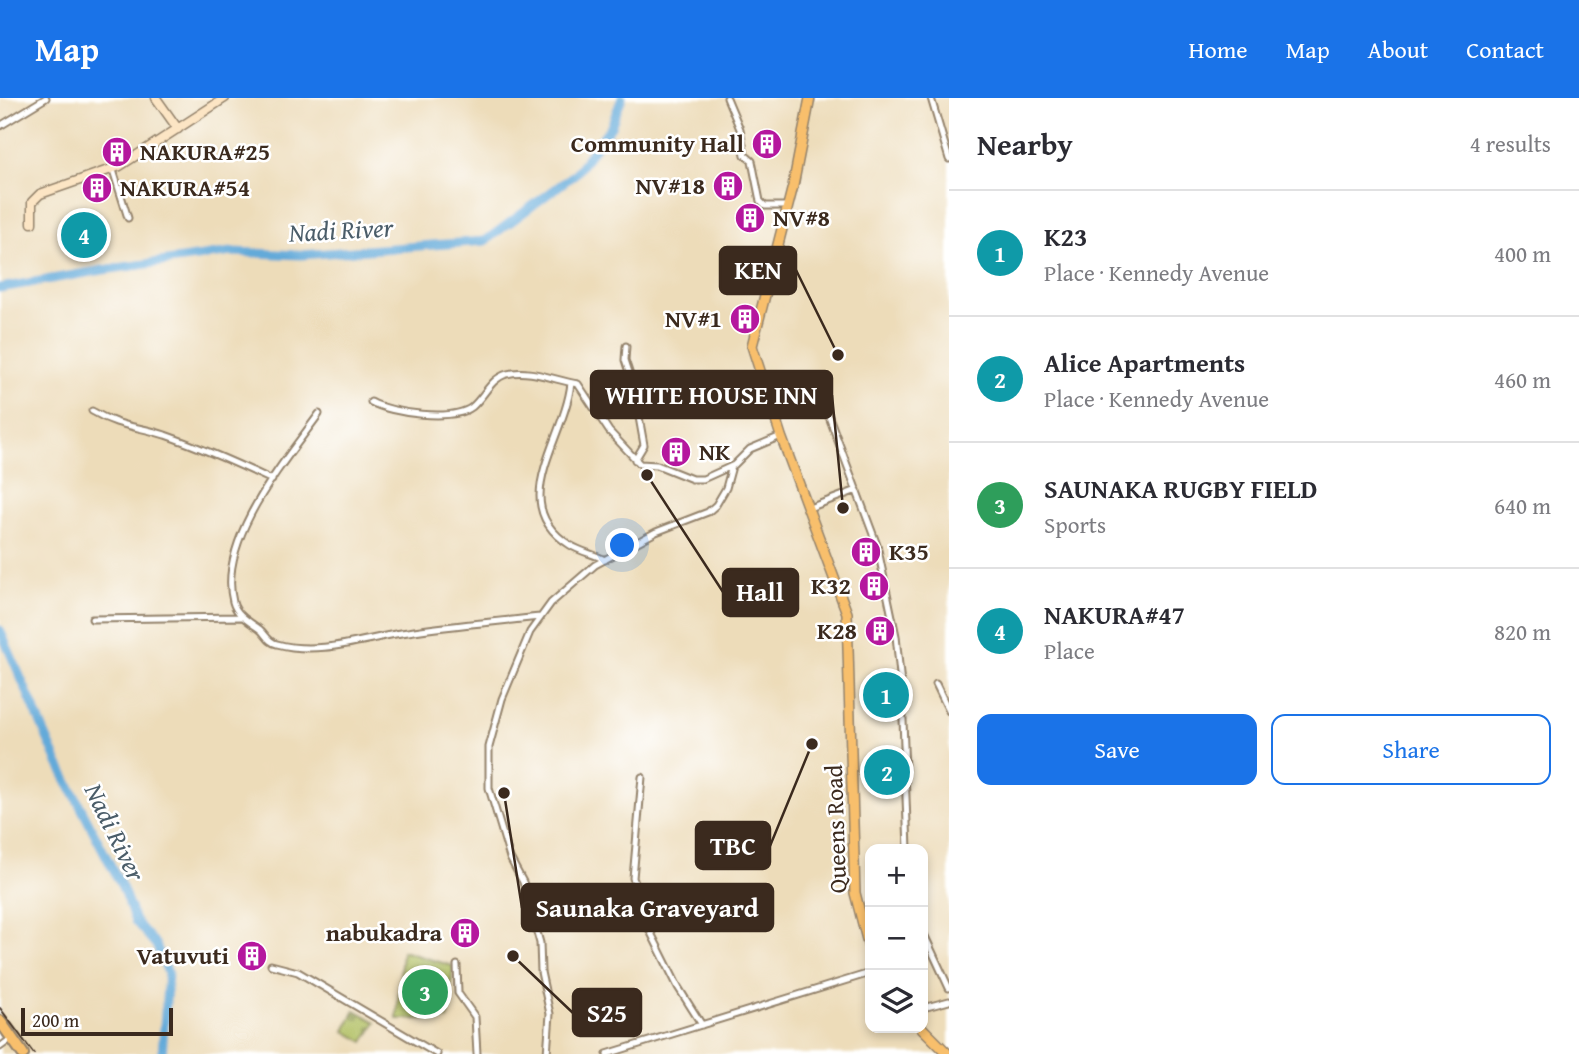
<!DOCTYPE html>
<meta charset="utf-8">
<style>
body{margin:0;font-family:"Gentium Book Plus",serif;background:#f7f7f7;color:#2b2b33}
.controls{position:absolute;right:21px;bottom:21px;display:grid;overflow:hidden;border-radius:14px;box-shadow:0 4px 10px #0003}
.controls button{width:63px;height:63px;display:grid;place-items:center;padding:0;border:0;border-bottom:2px solid #e1e1e2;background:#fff;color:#2b2b33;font:35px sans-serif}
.scale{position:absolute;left:21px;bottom:18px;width:152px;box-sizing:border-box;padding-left:7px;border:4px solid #3b2a1e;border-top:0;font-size:19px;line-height:24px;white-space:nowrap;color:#3b2a1e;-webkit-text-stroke:5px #fff;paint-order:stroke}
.you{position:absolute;left:623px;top:448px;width:24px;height:24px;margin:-18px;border:5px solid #fff;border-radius:50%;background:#1a73e8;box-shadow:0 0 0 10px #1a73e833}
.badge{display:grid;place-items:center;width:46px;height:46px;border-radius:50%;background:#1a73e8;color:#fff;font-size:23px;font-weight:700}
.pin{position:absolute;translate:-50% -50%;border:4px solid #fff;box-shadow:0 2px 7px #0006}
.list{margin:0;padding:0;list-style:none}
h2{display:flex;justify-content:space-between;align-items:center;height:91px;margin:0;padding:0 28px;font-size:30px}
h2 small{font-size:23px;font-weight:400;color:#7c7c81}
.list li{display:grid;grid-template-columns:46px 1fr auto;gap:21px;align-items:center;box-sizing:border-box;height:126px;padding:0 28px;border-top:2px solid #e1e1e2}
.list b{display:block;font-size:26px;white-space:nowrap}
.list p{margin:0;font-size:23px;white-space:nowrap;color:#7c7c81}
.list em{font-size:23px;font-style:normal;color:#7c7c81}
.actions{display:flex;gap:14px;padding:21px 28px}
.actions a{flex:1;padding:16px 0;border:2px solid #1a73e8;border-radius:14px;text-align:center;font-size:24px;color:#1a73e8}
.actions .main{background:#1a73e8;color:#fff}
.icon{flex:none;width:38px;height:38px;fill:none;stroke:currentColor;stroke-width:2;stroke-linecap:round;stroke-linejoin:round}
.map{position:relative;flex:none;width:949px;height:956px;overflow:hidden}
header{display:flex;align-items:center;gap:42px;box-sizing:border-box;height:98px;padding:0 35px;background:#1a73e8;color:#fff}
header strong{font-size:33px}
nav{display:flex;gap:38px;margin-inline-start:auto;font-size:24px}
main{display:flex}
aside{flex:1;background:#fff}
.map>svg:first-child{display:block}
</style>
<header>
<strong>Map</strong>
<nav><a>Home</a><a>Map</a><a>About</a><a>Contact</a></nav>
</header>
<main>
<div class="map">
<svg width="949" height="956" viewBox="0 0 949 956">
<defs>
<pattern id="cemetery-stones" width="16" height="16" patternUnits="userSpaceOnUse" patternTransform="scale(1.75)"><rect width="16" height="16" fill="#b1bf62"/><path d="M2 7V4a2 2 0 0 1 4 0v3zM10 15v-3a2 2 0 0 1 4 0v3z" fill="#919b50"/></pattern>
</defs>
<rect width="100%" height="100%" fill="#fff"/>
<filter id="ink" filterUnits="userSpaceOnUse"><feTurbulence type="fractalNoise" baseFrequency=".0143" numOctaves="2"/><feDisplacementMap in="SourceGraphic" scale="14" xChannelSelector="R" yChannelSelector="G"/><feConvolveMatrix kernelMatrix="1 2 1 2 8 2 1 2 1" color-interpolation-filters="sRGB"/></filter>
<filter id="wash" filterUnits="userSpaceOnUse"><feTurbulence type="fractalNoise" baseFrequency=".00686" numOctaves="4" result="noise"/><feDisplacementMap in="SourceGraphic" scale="28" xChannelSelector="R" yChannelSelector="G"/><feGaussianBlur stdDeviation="1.57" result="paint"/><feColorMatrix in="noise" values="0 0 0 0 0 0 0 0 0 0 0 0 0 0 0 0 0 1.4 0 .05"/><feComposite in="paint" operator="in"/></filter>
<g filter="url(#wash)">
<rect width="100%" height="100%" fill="#eddcb9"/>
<path fill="url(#cemetery-stones)" stroke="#767440" stroke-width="2" d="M355,912L376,924L364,944L345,933Z"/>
<path fill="#b1bf62" stroke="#767440" stroke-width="2" d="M402,853L453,868L448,921H397Z"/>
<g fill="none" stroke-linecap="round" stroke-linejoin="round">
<path stroke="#63aad9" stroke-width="9" d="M0,190L103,172L232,154L301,157L485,143L575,76L611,28L622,0
M0,532L58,665L122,789L135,823L156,847L168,875L162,956"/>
</g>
</g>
<g filter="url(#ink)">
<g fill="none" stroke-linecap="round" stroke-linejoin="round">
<g stroke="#94836c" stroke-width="9">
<path id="street" d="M727,0L740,31L745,57L752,63L760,103L765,108H788
M931,0L949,61
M0,28L46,0
M113,72L128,120
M626,248L625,262L640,308L639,319L644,347L635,362
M816,284L877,447L896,538L902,596L908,751
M571,285C565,342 505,407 570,447C581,454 594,456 605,462
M371,304C391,315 452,324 472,309C484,299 491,280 507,276C529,270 557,283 578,286L609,333L640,366L657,367L692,381H703L734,367L750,351L781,338
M92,313C119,329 137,328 165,337C202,350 236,365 272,382
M319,316C285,363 217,442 233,504C236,516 248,523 258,530C266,535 267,544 277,546C321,558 365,540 408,534C452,527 496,524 540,519
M809,410L857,392
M92,521L242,519
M936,586L949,613
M642,679L633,780L645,809L650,833L678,889L702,927
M923,834L949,890
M271,867L298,874L437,956
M457,867L458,895L475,919L477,956
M923,910L949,903
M0,949L12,940
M547,956L550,916L541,874L540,845L523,784L510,760L489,690V649L502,601L530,534L551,505L595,467L656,434L708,414L716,407L726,390L732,368
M607,956L870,875"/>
</g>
<g stroke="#94836c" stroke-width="11">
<path id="secondary" d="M156,0L178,31
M32,125V104L40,96L120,68L225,0"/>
</g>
<g stroke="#94836c" stroke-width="12">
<path id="primary" d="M810,0L793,88L752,248L781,338L847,515L855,795L870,853
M922,930L948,956"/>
</g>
<g stroke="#94836c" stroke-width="14">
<path id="highway" d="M0,923L23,956"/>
</g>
<use href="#street" stroke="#fff" stroke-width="5"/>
<use href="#secondary" stroke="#fce5c4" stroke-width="8"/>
<use href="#primary" stroke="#f8bf6c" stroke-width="9"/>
<use href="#highway" stroke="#f8bf6c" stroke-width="10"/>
<path stroke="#3b2a1e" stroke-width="2" d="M0,910L34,956"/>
</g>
</g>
<defs>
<g id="building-disc" transform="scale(1.575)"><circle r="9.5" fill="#b5179e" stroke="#fff"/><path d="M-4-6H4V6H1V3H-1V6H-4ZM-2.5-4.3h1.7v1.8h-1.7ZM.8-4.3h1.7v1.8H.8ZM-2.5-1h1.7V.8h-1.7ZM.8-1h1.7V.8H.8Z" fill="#fff"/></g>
</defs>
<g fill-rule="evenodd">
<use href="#building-disc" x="767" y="46"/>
<use href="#building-disc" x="117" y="54"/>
<use href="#building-disc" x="728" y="88"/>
<use href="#building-disc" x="97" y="90"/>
<use href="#building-disc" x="750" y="120"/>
<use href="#building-disc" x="745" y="221"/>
<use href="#building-disc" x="676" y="354"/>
<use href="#building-disc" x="866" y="454"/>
<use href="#building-disc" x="874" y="488"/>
<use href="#building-disc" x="880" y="533"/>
<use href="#building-disc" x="465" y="835"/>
<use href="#building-disc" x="252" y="858"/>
</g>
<g text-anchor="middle" stroke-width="5" stroke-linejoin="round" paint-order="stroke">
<g font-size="24" font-weight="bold" fill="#3b2a1e" stroke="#fff" text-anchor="end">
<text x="744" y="54">Community Hall</text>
<text x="140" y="62" text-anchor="start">NAKURA#25</text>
<text x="705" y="96">NV#18</text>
<text x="120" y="98" text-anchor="start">NAKURA#54</text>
<text x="773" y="128" text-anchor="start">NV#8</text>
<text x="722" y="229">NV#1</text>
<text x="699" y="362" text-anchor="start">NK</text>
<text x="889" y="462" text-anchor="start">K35</text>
<text x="851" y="496">K32</text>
<text x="857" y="541">K28</text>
<text x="442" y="843">nabukadra</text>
<text x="229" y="866">Vatuvuti</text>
</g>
<g font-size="24" fill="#3b2a1e" stroke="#fff">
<text transform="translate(836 731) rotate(-92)" y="8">Queens Road</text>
</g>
<g font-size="26" font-style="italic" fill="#4b5d69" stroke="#fff">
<text transform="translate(341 132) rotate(-3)" y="9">Nadi River</text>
<text transform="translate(115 734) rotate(64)" y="9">Nadi River</text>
</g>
</g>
<path fill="none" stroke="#3b2a1e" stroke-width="2.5" d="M838 257L796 172M843 410L832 297M647 377L723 494M812 646L770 748M504 695L522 810M513 858L573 915"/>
<g fill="#3b2a1e" stroke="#fff" stroke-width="2.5">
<circle cx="838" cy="257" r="7"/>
<circle cx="843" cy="410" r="7"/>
<circle cx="647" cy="377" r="7"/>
<circle cx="812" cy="646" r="7"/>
<circle cx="504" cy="695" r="7"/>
<circle cx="513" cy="858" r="7"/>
</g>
<g fill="#3b2a1e" stroke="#3b2a1e" stroke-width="2.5">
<rect x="720" y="149" width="76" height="47" rx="7"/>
<rect x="591" y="273" width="241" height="47" rx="7"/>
<rect x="723" y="471" width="75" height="47" rx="7"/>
<rect x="696" y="724" width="74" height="47" rx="7"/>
<rect x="522" y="786" width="251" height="47" rx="7"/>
<rect x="573" y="891" width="68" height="47" rx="7"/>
</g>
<g font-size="26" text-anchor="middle" font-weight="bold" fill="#fff">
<text x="758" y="181">KEN</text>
<text x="711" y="306">WHITE HOUSE INN</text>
<text x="760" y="503">Hall</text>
<text x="733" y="757">TBC</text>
<text x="647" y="819">Saunaka Graveyard</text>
<text x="607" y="924">S25</text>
</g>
</svg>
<div class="controls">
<button>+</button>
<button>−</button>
<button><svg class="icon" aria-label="layers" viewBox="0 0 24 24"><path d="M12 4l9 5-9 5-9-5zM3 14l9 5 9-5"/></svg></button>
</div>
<div class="scale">200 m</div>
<div class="you"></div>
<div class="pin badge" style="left:886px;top:597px;background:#0f9aa8">1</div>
<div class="pin badge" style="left:887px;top:674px;background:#0f9aa8">2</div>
<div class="pin badge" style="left:425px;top:894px;background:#2e9e5b">3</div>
<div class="pin badge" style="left:84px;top:137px;background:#0f9aa8">4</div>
</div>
<aside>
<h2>Nearby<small>4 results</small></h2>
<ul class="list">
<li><span class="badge" style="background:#0f9aa8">1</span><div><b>K23</b><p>Place · Kennedy Avenue</p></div><em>400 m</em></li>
<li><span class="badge" style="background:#0f9aa8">2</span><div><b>Alice Apartments</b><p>Place · Kennedy Avenue</p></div><em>460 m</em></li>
<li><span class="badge" style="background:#2e9e5b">3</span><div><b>SAUNAKA RUGBY FIELD</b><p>Sports</p></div><em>640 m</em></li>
<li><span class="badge" style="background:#0f9aa8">4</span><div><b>NAKURA#47</b><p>Place</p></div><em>820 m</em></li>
</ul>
<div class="actions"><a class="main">Save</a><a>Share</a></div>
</aside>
</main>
